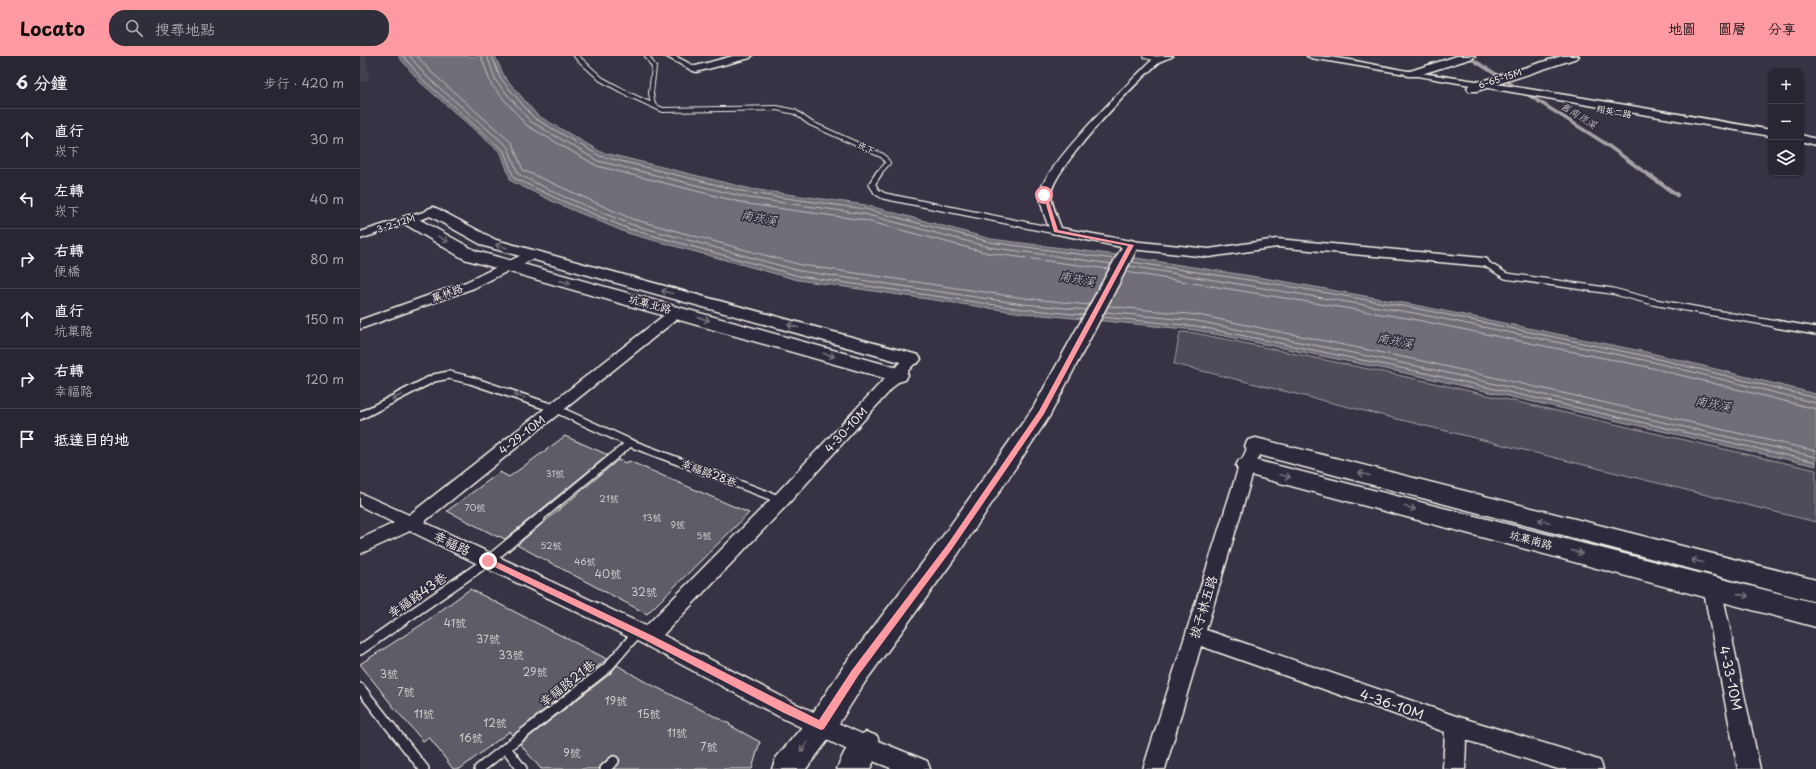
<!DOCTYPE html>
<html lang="zh-TW">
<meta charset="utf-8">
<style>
body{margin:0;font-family:"Playpen Sans","LXGW WenKai TC",sans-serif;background:#312e3b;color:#f1f3f6}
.controls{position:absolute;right:12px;top:12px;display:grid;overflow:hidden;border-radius:8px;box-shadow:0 1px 3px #0004}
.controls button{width:36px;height:36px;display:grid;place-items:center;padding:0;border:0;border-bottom:1px solid #45434e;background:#292633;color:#f1f3f6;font:20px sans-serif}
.stop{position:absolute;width:12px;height:12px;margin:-9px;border:3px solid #ff9aa2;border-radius:50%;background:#fff}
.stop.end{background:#ff9aa2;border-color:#fff;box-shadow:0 1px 4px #0008}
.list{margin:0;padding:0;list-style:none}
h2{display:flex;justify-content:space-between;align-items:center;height:52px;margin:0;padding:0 16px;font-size:17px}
h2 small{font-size:13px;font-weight:400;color:#a5a5ac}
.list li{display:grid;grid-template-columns:26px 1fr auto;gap:12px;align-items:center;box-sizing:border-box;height:60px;padding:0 16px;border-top:1px solid #45434e}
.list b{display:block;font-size:15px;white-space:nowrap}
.list p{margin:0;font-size:13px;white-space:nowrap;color:#a5a5ac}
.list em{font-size:13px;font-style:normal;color:#a5a5ac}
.icon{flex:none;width:22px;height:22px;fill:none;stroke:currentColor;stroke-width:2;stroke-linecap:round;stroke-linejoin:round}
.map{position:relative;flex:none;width:1456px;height:713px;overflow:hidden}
header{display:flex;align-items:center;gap:24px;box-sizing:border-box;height:56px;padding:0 20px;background:#ff9aa2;color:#111}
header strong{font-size:19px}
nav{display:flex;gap:22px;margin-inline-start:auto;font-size:14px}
.search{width:280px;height:36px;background:#312e3b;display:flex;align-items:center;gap:10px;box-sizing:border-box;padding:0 14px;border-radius:16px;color:#a5a5ac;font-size:15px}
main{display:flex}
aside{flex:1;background:#292633}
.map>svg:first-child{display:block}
</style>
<header>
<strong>Locato</strong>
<div class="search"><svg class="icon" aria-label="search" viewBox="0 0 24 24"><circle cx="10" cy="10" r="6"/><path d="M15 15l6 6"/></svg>搜尋地點</div>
<nav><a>地圖</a><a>圖層</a><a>分享</a></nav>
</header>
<main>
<aside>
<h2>6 分鐘<small>步行 · 420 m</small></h2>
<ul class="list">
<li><svg class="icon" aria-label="ahead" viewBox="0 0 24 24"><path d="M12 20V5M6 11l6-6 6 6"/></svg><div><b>直行</b><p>崁下</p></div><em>30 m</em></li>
<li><svg class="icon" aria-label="left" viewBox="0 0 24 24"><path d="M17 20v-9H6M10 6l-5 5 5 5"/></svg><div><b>左轉</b><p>崁下</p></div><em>40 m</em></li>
<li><svg class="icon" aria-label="right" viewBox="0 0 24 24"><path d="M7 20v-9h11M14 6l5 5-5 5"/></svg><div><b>右轉</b><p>便橋</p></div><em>80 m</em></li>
<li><svg class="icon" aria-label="ahead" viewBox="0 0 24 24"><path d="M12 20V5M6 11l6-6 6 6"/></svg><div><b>直行</b><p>坑菓路</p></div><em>150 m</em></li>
<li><svg class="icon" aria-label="right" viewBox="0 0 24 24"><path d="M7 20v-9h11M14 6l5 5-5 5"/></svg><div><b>右轉</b><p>幸福路</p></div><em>120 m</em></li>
<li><svg class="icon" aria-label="arrive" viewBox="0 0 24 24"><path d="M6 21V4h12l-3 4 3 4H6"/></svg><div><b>抵達目的地</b></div></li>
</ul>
</aside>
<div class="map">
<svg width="1456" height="713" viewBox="0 0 1456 713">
<rect width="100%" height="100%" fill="#373244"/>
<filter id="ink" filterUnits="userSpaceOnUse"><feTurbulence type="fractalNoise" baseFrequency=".025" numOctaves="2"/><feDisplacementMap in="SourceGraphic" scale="8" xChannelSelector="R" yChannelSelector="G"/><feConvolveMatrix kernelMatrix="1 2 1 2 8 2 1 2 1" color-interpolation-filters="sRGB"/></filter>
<g filter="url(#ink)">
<path fill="#433f4e" d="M0,0H7L6,3L10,24L0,26Z"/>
<path fill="#504b59" stroke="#a29ea0" d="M820,276L835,277L1061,324L1456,414V466L814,308Z"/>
<path fill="#726e77" stroke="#a6a2a4" d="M38,0H135L144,20L177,59L241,96L391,133L506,149L631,183L757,199L916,224L1055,249L1291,297L1456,338V410L1059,320L835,274L662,257L438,224L267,177L196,147L151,125L141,97L60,26Z"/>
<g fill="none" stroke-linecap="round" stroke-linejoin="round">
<path stroke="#c0bdbb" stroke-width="1" d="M43,0L63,24L144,95L154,122L198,143L269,173L439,220L663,253L723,259
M50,0L66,20L148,91L158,118L200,139L270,168L440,215L663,248L726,254
M57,0L71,16L152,87L163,114L272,163L441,209L664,242L729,249
M121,0L131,28L166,69L237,110L388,148L503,164L628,197L748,213
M127,0L136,25L170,65L238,105L389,142L504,158L629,191L752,208
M132,0L140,22L174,62L240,100L390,137L505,153L630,186L754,203
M771,206L915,228L1054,252L1290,301L1456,342
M769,210L1054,257L1289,305L1456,347
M766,216L1052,263L1288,311L1456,353
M748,250L838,259L1062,305L1456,395
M745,256L837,265L1061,311L1456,401
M742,261L836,270L1060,316L1456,406"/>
<path stroke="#a6a2a4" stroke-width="3.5" d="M1107,0L1243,86L1287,118"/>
<path stroke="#a6a2a4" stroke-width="4.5" d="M1286,117L1317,139"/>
</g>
<path fill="#5f5c67" stroke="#f4f1e8" d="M205,380L248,399L145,483L139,480L138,481L87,455L140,416L149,421Z
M258,404L266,407L269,405L389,457L287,558L157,489Z
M110,533L247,603L153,679L150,675L100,713H93L69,681L63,685L35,653L0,608L61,569Z
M257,609L282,624L370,668L369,669L400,686L392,713H254L258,709L260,704L258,701L253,699L241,709L239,713H181L160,688L251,617Z"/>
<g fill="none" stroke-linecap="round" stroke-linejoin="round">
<g stroke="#f4f1e8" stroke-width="6">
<path id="lane-far3" d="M216,0L241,23L270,39L303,54L417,52L435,56L450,67L523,100L528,107L518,118
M287,0L294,11L291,37L293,49
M785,0L798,3"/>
</g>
<g stroke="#f4f1e8" stroke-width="8">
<path id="lane-far2" d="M519,117L512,128L517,136L524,140L696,175
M1123,206L1146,220L1252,235L1294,246L1421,269"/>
</g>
<g stroke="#f4f1e8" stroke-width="10">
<path id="lane-far1" d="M1416,268L1456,275
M0,360L74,322L89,319L110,324L196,353L270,387
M178,463L270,387L421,444"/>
</g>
<g stroke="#f4f1e8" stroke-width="12">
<path id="lane" d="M0,594L128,505L180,462
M0,632L64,713
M146,692L162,713
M119,713L247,612L277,577
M245,713L254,705"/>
</g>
<g stroke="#f4f1e8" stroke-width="3">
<path id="street" d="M305,0H315L340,13L336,15H333Z
M800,0H813C809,3 803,3 800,6C776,25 695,111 691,137C690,145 698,164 701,172L771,185L849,193L917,183L1123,202L1127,203L1129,206L1127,209L1123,210L917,191L849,201L771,193L692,177C688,171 680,147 680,139C679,114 774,22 795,1Z
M947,0C985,0 1023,12 1061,17C1178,33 1294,54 1411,74V80L951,2Z
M1441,79L1456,83V89L1441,85Z
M73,153L79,156L77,158L0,183V176Z
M170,195L174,196L176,199L174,202L114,232L0,273V264L106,226Z
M317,252L322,253L324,256L322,259L64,466L286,570L415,439L546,300L551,298L556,300L558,303L556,306L427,449L303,579L434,647L513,683L567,705L570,713H533L498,699L420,661L281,587L50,475L0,498V483L34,467L0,450V437L49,459L312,253Z
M896,384L902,386L904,390L895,410L846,574L1096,660L1232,702L1240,705L1243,713H1198L1106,684L1105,713H1083L1085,676L841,590L805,713H783L879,410L890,386Z
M1352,523L1359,525L1361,531L1400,713H1378L1343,531L1345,525Z"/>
</g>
<g stroke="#f4f1e8" stroke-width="3">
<path id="secondary" d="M373,0H392L390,2L336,16L330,13L332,11Z
M1097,0H1115L1113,2L1055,20H1047L1045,18L1047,16Z
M1202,0H1219L1217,2L1117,35H1109L1107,32L1109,29Z
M73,151L78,153L136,184L558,299L561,303L558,307L551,309L124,190L68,159L65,156L68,153Z
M49,159L55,161L116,195L545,314L548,319L545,324L538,326L104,203L43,167L41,164L43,161Z
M771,184L777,186L779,189L689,361L598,498L505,626L471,680L446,713H412L416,702L451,660L485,608L580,484L673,352L763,189L765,186Z
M896,382L1456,524V546L888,396L885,390L888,384Z
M887,402L1456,547V571L879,416L876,410L879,404Z
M506,676L517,680L521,691L510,713H477C483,697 490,683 506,676Z"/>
</g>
<use href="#lane-far3" stroke="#2f2a3d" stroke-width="4"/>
<use href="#lane-far2" stroke="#2f2a3d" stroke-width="5.5"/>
<use href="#lane-far1" stroke="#2f2a3d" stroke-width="7"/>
<use href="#lane" stroke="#2f2a3d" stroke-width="9"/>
<use href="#street" fill="#2f2a3d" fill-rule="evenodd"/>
<use href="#secondary" fill="#2f2a3d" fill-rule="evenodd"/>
</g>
<defs><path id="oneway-shaft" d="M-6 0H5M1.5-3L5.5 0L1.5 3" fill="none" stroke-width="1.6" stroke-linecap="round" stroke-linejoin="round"/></defs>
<g stroke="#747079">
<use href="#oneway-shaft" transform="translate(83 183) rotate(29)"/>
<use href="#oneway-shaft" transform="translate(141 190) rotate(-163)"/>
<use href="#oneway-shaft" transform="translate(205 226) rotate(15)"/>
<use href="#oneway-shaft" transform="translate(307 236) rotate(-165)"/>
<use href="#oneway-shaft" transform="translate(344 263) rotate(16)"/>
<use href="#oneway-shaft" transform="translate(433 270) rotate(-164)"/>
<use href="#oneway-shaft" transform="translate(469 299) rotate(16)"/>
<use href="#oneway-shaft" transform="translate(159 340) rotate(-161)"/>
<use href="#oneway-shaft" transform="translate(37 341) rotate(153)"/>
<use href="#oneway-shaft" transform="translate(1004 418) rotate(-165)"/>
<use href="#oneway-shaft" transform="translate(925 420) rotate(15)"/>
<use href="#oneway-shaft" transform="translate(1050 452) rotate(15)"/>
<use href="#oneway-shaft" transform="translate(1184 465) rotate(-165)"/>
<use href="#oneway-shaft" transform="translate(1217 496) rotate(15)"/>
<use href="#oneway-shaft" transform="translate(1337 505) rotate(-165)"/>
<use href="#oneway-shaft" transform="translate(1383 539) rotate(15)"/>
<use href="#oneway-shaft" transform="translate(444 691) rotate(128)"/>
</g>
</g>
<path fill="#ff9aa2" d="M683,138L687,139L698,174L774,189L684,358L592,493L498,620L464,673L461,674L424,657L285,584L126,507V503H131L291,579L459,664L492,614L587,489L679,355L768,190L694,176Z"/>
<g text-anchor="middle" stroke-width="3" stroke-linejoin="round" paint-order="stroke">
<g font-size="9" fill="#f4f1e8" stroke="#2f2a3d">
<text transform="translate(1140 23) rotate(-18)" y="3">6-65-15M</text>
<text transform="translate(1254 56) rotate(10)" y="3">翔英二路</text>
<text transform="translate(506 92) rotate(25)" y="3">崁下</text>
<text transform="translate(36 168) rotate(-18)" y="3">3-2-12M</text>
</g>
<g font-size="9" fill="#cfccc8">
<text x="195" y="421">31號</text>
<text x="249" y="446">21號</text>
<text x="115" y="455">70號</text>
<text x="292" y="465">13號</text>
<text x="318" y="472">9號</text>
<text x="344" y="483">5號</text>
<text x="191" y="493">52號</text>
<text x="225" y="509">46號</text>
</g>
<g font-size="10" font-style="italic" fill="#bab6b5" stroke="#2f2a3d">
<text transform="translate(1219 59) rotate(32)" y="4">舊南崁溪</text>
</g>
<g font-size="11" fill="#f4f1e8" stroke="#2f2a3d">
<text transform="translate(87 237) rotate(-20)" y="4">菓林路</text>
<text transform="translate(290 248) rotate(15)" y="4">坑菓北路</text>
<text transform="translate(486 374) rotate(-47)" y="4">4-30-10M</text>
<text transform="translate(162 379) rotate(-38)" y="4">4-29-10M</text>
<text transform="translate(349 417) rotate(21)" y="4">幸福路28巷</text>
<text transform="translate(1171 484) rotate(15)" y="4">坑菓南路</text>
</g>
<g font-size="11" fill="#cfccc8">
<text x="248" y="522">40號</text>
<text x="284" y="540">32號</text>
<text x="95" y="571">41號</text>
<text x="128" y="587">37號</text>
<text x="151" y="603">33號</text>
<text x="175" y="620">29號</text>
<text x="29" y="622">3號</text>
<text x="46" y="640">7號</text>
<text x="256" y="649">19號</text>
<text x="64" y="662">11號</text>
<text x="289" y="662">15號</text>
<text x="135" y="671">12號</text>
<text x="317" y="681">11號</text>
<text x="111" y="686">16號</text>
<text x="349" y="695">7號</text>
<text x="212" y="701">9號</text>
</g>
<g font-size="12" font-style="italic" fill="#bab6b5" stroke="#2f2a3d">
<text transform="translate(399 162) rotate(11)" y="4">南崁溪</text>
<text transform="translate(717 223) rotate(11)" y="4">南崁溪</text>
<text transform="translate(1035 285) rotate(11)" y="4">南崁溪</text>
<text transform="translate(1353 348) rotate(11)" y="4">南崁溪</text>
</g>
<g font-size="13" fill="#f4f1e8" stroke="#2f2a3d">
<text transform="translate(92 487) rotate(26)" y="5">幸福路</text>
<text transform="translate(57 539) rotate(-35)" y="5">幸福路43巷</text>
<text transform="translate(843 551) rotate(-73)" y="5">拔子林五路</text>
<text transform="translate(1371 622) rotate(78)" y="5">4-33-10M</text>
<text transform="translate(207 627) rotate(-38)" y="5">幸福路21巷</text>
<text transform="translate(1032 648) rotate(19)" y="5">4-36-10M</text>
</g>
</g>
</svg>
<div class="controls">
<button>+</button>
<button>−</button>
<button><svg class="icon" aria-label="layers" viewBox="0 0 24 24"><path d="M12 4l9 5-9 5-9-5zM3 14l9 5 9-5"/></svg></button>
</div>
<div class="stop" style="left:684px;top:139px"></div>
<div class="stop end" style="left:128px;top:505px"></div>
</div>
</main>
